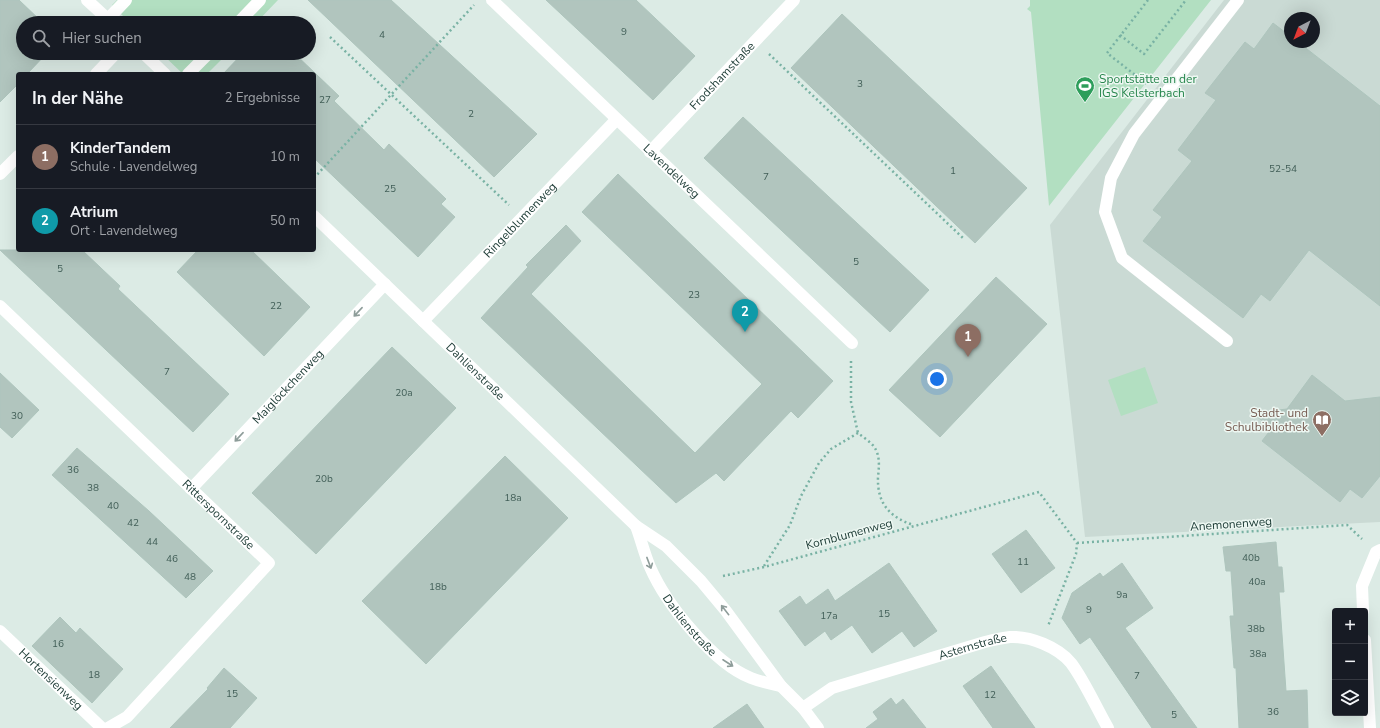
<!DOCTYPE html>
<html lang="de">
<meta charset="utf-8">
<style>
body{margin:0;font-family:"Nunito Sans",sans-serif;background:#20242c;color:#f1f3f6}
.controls{position:absolute;right:12px;bottom:12px;display:grid;overflow:hidden;border-radius:4px;box-shadow:0 4px 16px #0002}
.controls button{width:36px;height:36px;display:grid;place-items:center;padding:0;border:0;border-bottom:1px solid #363941;background:#171b24;color:#f1f3f6;font:20px sans-serif}
.compass{position:absolute;left:1284px;top:12px;width:36px;height:36px;border-radius:50%;background:#171b24;box-shadow:0 4px 16px #0002;rotate:222deg}
.you{position:absolute;left:937px;top:379px;width:14px;height:14px;margin:-10px;border:3px solid #fff;border-radius:50%;background:#1a73e8;box-shadow:0 0 0 6px #1a73e833}
.badge{display:grid;place-items:center;width:26px;height:26px;border-radius:50%;background:#0f766e;color:#fff;font-size:13px;font-weight:700}
.pin{position:absolute;translate:-50% -33px;filter:drop-shadow(0 1px 2px #0008)}
.pin::after{content:'';position:absolute;top:21px;width:14px;height:12px;background:inherit;clip-path:polygon(0 0,100% 0,50% 100%)}
.list{margin:0;padding:0;list-style:none}
h2{display:flex;justify-content:space-between;align-items:center;height:52px;margin:0;padding:0 16px;font-size:17px}
h2 small{font-size:13px;font-weight:400;color:#9ea1a6}
.list li{display:grid;grid-template-columns:26px 1fr auto;gap:12px;align-items:center;box-sizing:border-box;height:64px;padding:0 16px;border-top:1px solid #363941}
.list b{display:block;font-size:15px;white-space:nowrap}
.list p{margin:0;font-size:13px;white-space:nowrap;color:#9ea1a6}
.list em{font-size:13px;font-style:normal;color:#9ea1a6}
.icon{flex:none;width:22px;height:22px;fill:none;stroke:currentColor;stroke-width:2;stroke-linecap:round;stroke-linejoin:round}
.map{position:relative;flex:none;width:1380px;height:728px;overflow:hidden}
.search{position:absolute;background:#171b24;box-shadow:0 4px 16px #0002;left:16px;top:16px;width:300px;height:44px;display:flex;align-items:center;gap:10px;box-sizing:border-box;padding:0 14px;border-radius:22px;color:#9ea1a6;font-size:15px}
.panel{position:absolute;background:#171b24;box-shadow:0 4px 16px #0002;left:16px;top:72px;width:300px;height:180px;border-radius:4px}
.map>svg:first-child{display:block}
</style>
<div class="map">
<svg width="1380" height="728" viewBox="0 0 1380 728">
<rect width="100%" height="100%" fill="#dcebe5"/>
<path fill="#cadad4" fill-rule="evenodd" d="M1224,0H1380V522L1085,537L1050,225ZM1290,18H1314V42H1290Z"/>
<path fill="#b2dfc1" d="M117,0H278L256,23H130L112,5Z
M1030,0H1211L1049,206L1031,12L1027,9L1030,6Z
M161,53H228L207,74H183Z
M1145,367L1158,403L1121,416L1108,380Z"/>
<path fill="#b1c5be" stroke="#aec5bd" d="M0,0H19L43,23H23V53H47L27,74H18V84L0,102Z
M308,0H391L537,134L494,177Z
M546,0H636L695,56L653,100Z
M842,14L1027,188L975,243L791,68Z
M1273,23L1290,36V42H1298L1380,106V306L1309,250L1270,301L1261,294L1243,318L1143,241L1162,217L1153,210L1192,161L1178,150L1216,100L1205,93L1245,42L1254,49Z
M243,53H294L339,96L334,101L384,150L389,144L446,199L441,204L455,217L418,257L314,158V74H223Z
M743,117L929,290L890,332L704,158Z
M618,174L833,381L798,418L791,411L724,481L716,473L676,503L481,318L528,267L526,265L566,225L581,241L531,294L695,453L762,384L582,212Z
M0,250H82L120,286L118,289L229,394L193,432Z
M198,250H251L310,307L264,356L177,272Z
M996,277L1047,324L940,437L889,390Z
M392,347L456,408L316,554L252,493Z
M0,373L39,410L12,438L0,427Z
M1312,375L1345,401L1380,397V476L1362,498L1350,489L1340,502L1262,441L1272,428L1252,413L1287,409Z
M77,448L149,511L213,571L186,598L52,475Z
M505,456L568,518L426,664L362,601Z
M1026,530L1055,568L1021,593L992,554Z
M1276,542L1278,567H1282L1284,592H1279L1286,691L1307,690L1308,728H1239L1236,668H1234L1230,616H1234L1231,571H1226L1223,547Z
M889,563L937,631L914,647L902,631L872,653L852,625L831,640L825,631L805,646L779,611L800,596L806,605L828,589L835,601Z
M1122,563L1153,608L1125,628L1197,728H1152L1090,637L1080,644L1062,618L1072,593L1100,573L1103,577Z
M60,617L76,633L80,628L123,669L92,703L32,646Z
M991,666L1035,728H993L963,686Z
M224,668L257,698L230,728H170L208,689L207,688Z
M891,698L896,705L903,699L926,728H866L878,719L873,712Z
M747,704L764,728H713Z"/>
<g fill="none" stroke-linecap="round" stroke-linejoin="round">
<path stroke="#79b2a4" stroke-width="2.5" stroke-dasharray="2 3" stroke-linecap="butt" d="M1148,0L1107,53L1148,85
M1120,35L1144,54L1186,0
M330,37L509,205
M769,54L963,238
M314,178L474,5
M851,361V402L858,433
M1077,543L1347,525L1362,539
M764,566L790,525L801,496L819,463L831,449L858,433C864,438 873,443 876,450C880,458 879,468 878,477C877,504 890,517 913,525
M723,576L764,567L1039,492L1077,543L1076,554L1048,626"/>
<path stroke="#fff" stroke-width="12" d="M1227,341L1122,258L1105,212L1111,178L1134,134L1238,0"/>
<path stroke="#fff" stroke-width="12" d="M108,19L126,0
M238,23L260,0
M188,74L209,53"/>
<g stroke="#fff" stroke-width="12">
<path d="M87,0L112,23"/>
<path id="s1" d="M492,0L852,343"/>
<path d="M143,53L165,74"/>
<path d="M96,74L116,53"/>
<path id="s2" d="M650,152L794,0"/>
<path d="M0,174L18,156"/>
<path id="s3" d="M314,216L636,526L666,546L701,581L726,611L781,686L803,708L818,728"/>
<path id="s4" d="M0,306L269,563L127,717L108,728"/>
<path id="s5" d="M423,321L616,120"/>
<path id="s6" d="M191,489L385,284"/>
<path id="s7" d="M636,526C641,539 644,553 650,567C666,604 713,663 751,678C761,682 771,684 781,686"/>
<path d="M1363,611L1362,586L1376,552L1380,550"/>
<path id="s8" d="M0,631L102,728"/>
<path d="M1365,640L1370,728"/>
<path id="s9" d="M803,708L832,688L985,642C993,640 1001,638 1010,637C1030,636 1058,647 1071,663C1084,680 1097,709 1108,728"/>
</g>
</g>
<defs><path id="oneway-shaft" d="M-6 0H5M1.5-3L5.5 0L1.5 3" fill="none" stroke-width="1.6" stroke-linecap="round" stroke-linejoin="round"/></defs>
<g stroke="#8e9d9a">
<use href="#oneway-shaft" transform="translate(358 312) rotate(133)"/>
<use href="#oneway-shaft" transform="translate(239 437) rotate(133)"/>
<use href="#oneway-shaft" transform="translate(649 563) rotate(69)"/>
<use href="#oneway-shaft" transform="translate(725 610) rotate(-128)"/>
<use href="#oneway-shaft" transform="translate(728 663) rotate(33)"/>
</g>
<defs>
<g id="stadium-pin" transform="scale(1)"><path d="M0 17L-7.5 6A9.5 9.5 0 1 1 7.5 6Z" fill="#2e9e5b" stroke="#edf7f2"/><path d="M0-5a6.5 5 0 1 0 0 10a6.5 5 0 1 0 0-10ZM-3.5-1.8h7v3.6h-7Z" fill="#fff"/></g>
<g id="library-pin" transform="scale(1)"><path d="M0 17L-7.5 6A9.5 9.5 0 1 1 7.5 6Z" fill="#8d6e63" stroke="#edf7f2"/><path d="M-6-4Q-3-5.5-.7-3.5V5Q-3 3-6 4ZM6-4Q3-5.5 .7-3.5V5Q3 3 6 4Z" fill="#fff"/></g>
</defs>
<g fill-rule="evenodd">
<use href="#stadium-pin" x="1085" y="86"/>
<use href="#library-pin" x="1322" y="420"/>
</g>
<g text-anchor="middle" stroke-width="3" stroke-linejoin="round" paint-order="stroke">
<g font-size="10" fill="#415e57">
<text x="624" y="35">9</text>
<text x="382" y="38">4</text>
<text x="860" y="87">3</text>
<text x="325" y="103">27</text>
<text x="471" y="117">2</text>
<text x="1283" y="172">52-54</text>
<text x="953" y="174">1</text>
<text x="766" y="180">7</text>
<text x="390" y="192">25</text>
<text x="856" y="265">5</text>
<text x="60" y="272">5</text>
<text x="694" y="298">23</text>
<text x="276" y="309">22</text>
<text x="167" y="375">7</text>
<text x="404" y="396">20a</text>
<text x="17" y="419">30</text>
<text x="73" y="473">36</text>
<text x="324" y="482">20b</text>
<text x="93" y="491">38</text>
<text x="513" y="501">18a</text>
<text x="113" y="509">40</text>
<text x="133" y="526">42</text>
<text x="152" y="545">44</text>
<text x="1251" y="561">40b</text>
<text x="172" y="562">46</text>
<text x="1023" y="565">11</text>
<text x="190" y="580">48</text>
<text x="1257" y="585">40a</text>
<text x="438" y="590">18b</text>
<text x="1122" y="598">9a</text>
<text x="1089" y="613">9</text>
<text x="884" y="617">15</text>
<text x="829" y="619">17a</text>
<text x="1256" y="632">38b</text>
<text x="58" y="647">16</text>
<text x="1258" y="657">38a</text>
<text x="94" y="678">18</text>
<text x="1137" y="679">7</text>
<text x="232" y="697">15</text>
<text x="990" y="698">12</text>
<text x="1273" y="715">36</text>
<text x="1174" y="718">5</text>
</g>
<g font-size="12" fill="#1c3b35" stroke="#edf7f2">
<text dy="4" stroke="none"><textPath href="#s2" startOffset="105">Frodshamstraße</textPath></text>
<text dy="4" stroke="none"><textPath href="#s1" startOffset="248">Lavendelweg</textPath></text>
<text dy="4" stroke="none"><textPath href="#s5" startOffset="140">Ringelblumenweg</textPath></text>
<text dy="4" stroke="none"><textPath href="#s3" startOffset="224">Dahlienstraße</textPath></text>
<text dy="4" stroke="none"><textPath href="#s6" startOffset="141">Maiglöckchenweg</textPath></text>
<text dy="4" stroke="none"><textPath href="#s4" startOffset="302">Ritterspornstraße</textPath></text>
<text transform="translate(1231 524) rotate(-4)" y="4">Anemonenweg</text>
<text transform="translate(849 534) rotate(-15)" y="4">Kornblumenweg</text>
<text dy="4" stroke="none"><textPath href="#s7" startOffset="114">Dahlienstraße</textPath></text>
<text dy="4" stroke="none"><textPath href="#s9" startOffset="182">Asternstraße</textPath></text>
<text dy="4" stroke="none"><textPath href="#s8" startOffset="70">Hortensienweg</textPath></text>
</g>
<g font-size="12" fill="#27864d" stroke="#edf7f2" text-anchor="start">
<text x="1099" y="83">Sportstätte an der<tspan x="1099" dy="14">IGS Kelsterbach</tspan></text>
</g>
<g font-size="12" fill="#785e54" stroke="#edf7f2" text-anchor="end">
<text x="1308" y="417">Stadt- und<tspan x="1308" dy="14">Schulbibliothek</tspan></text>
</g>
</g>
</svg>
<div class="controls">
<button>+</button>
<button>−</button>
<button><svg class="icon" aria-label="layers" viewBox="0 0 24 24"><path d="M12 4l9 5-9 5-9-5zM3 14l9 5 9-5"/></svg></button>
</div>
<svg class="compass" viewBox="-18 -18 36 36"><path d="M0-13l5 13h-10z" fill="#e53935"/><path d="M0 13l5-13h-10z" fill="#9ea1a6"/></svg>
<div class="you"></div>
<div class="pin badge" style="left:968px;top:357px;background:#8d6e63">1</div>
<div class="pin badge" style="left:745px;top:332px;background:#0f9aa8">2</div>
<div class="search"><svg class="icon" aria-label="search" viewBox="0 0 24 24"><circle cx="10" cy="10" r="6"/><path d="M15 15l6 6"/></svg>Hier suchen</div>
<section class="panel">
<h2>In der Nähe<small>2 Ergebnisse</small></h2>
<ul class="list">
<li><span class="badge" style="background:#8d6e63">1</span><div><b>KinderTandem</b><p>Schule · Lavendelweg</p></div><em>10 m</em></li>
<li><span class="badge" style="background:#0f9aa8">2</span><div><b>Atrium</b><p>Ort · Lavendelweg</p></div><em>50 m</em></li>
</ul>
</section>
</div>
